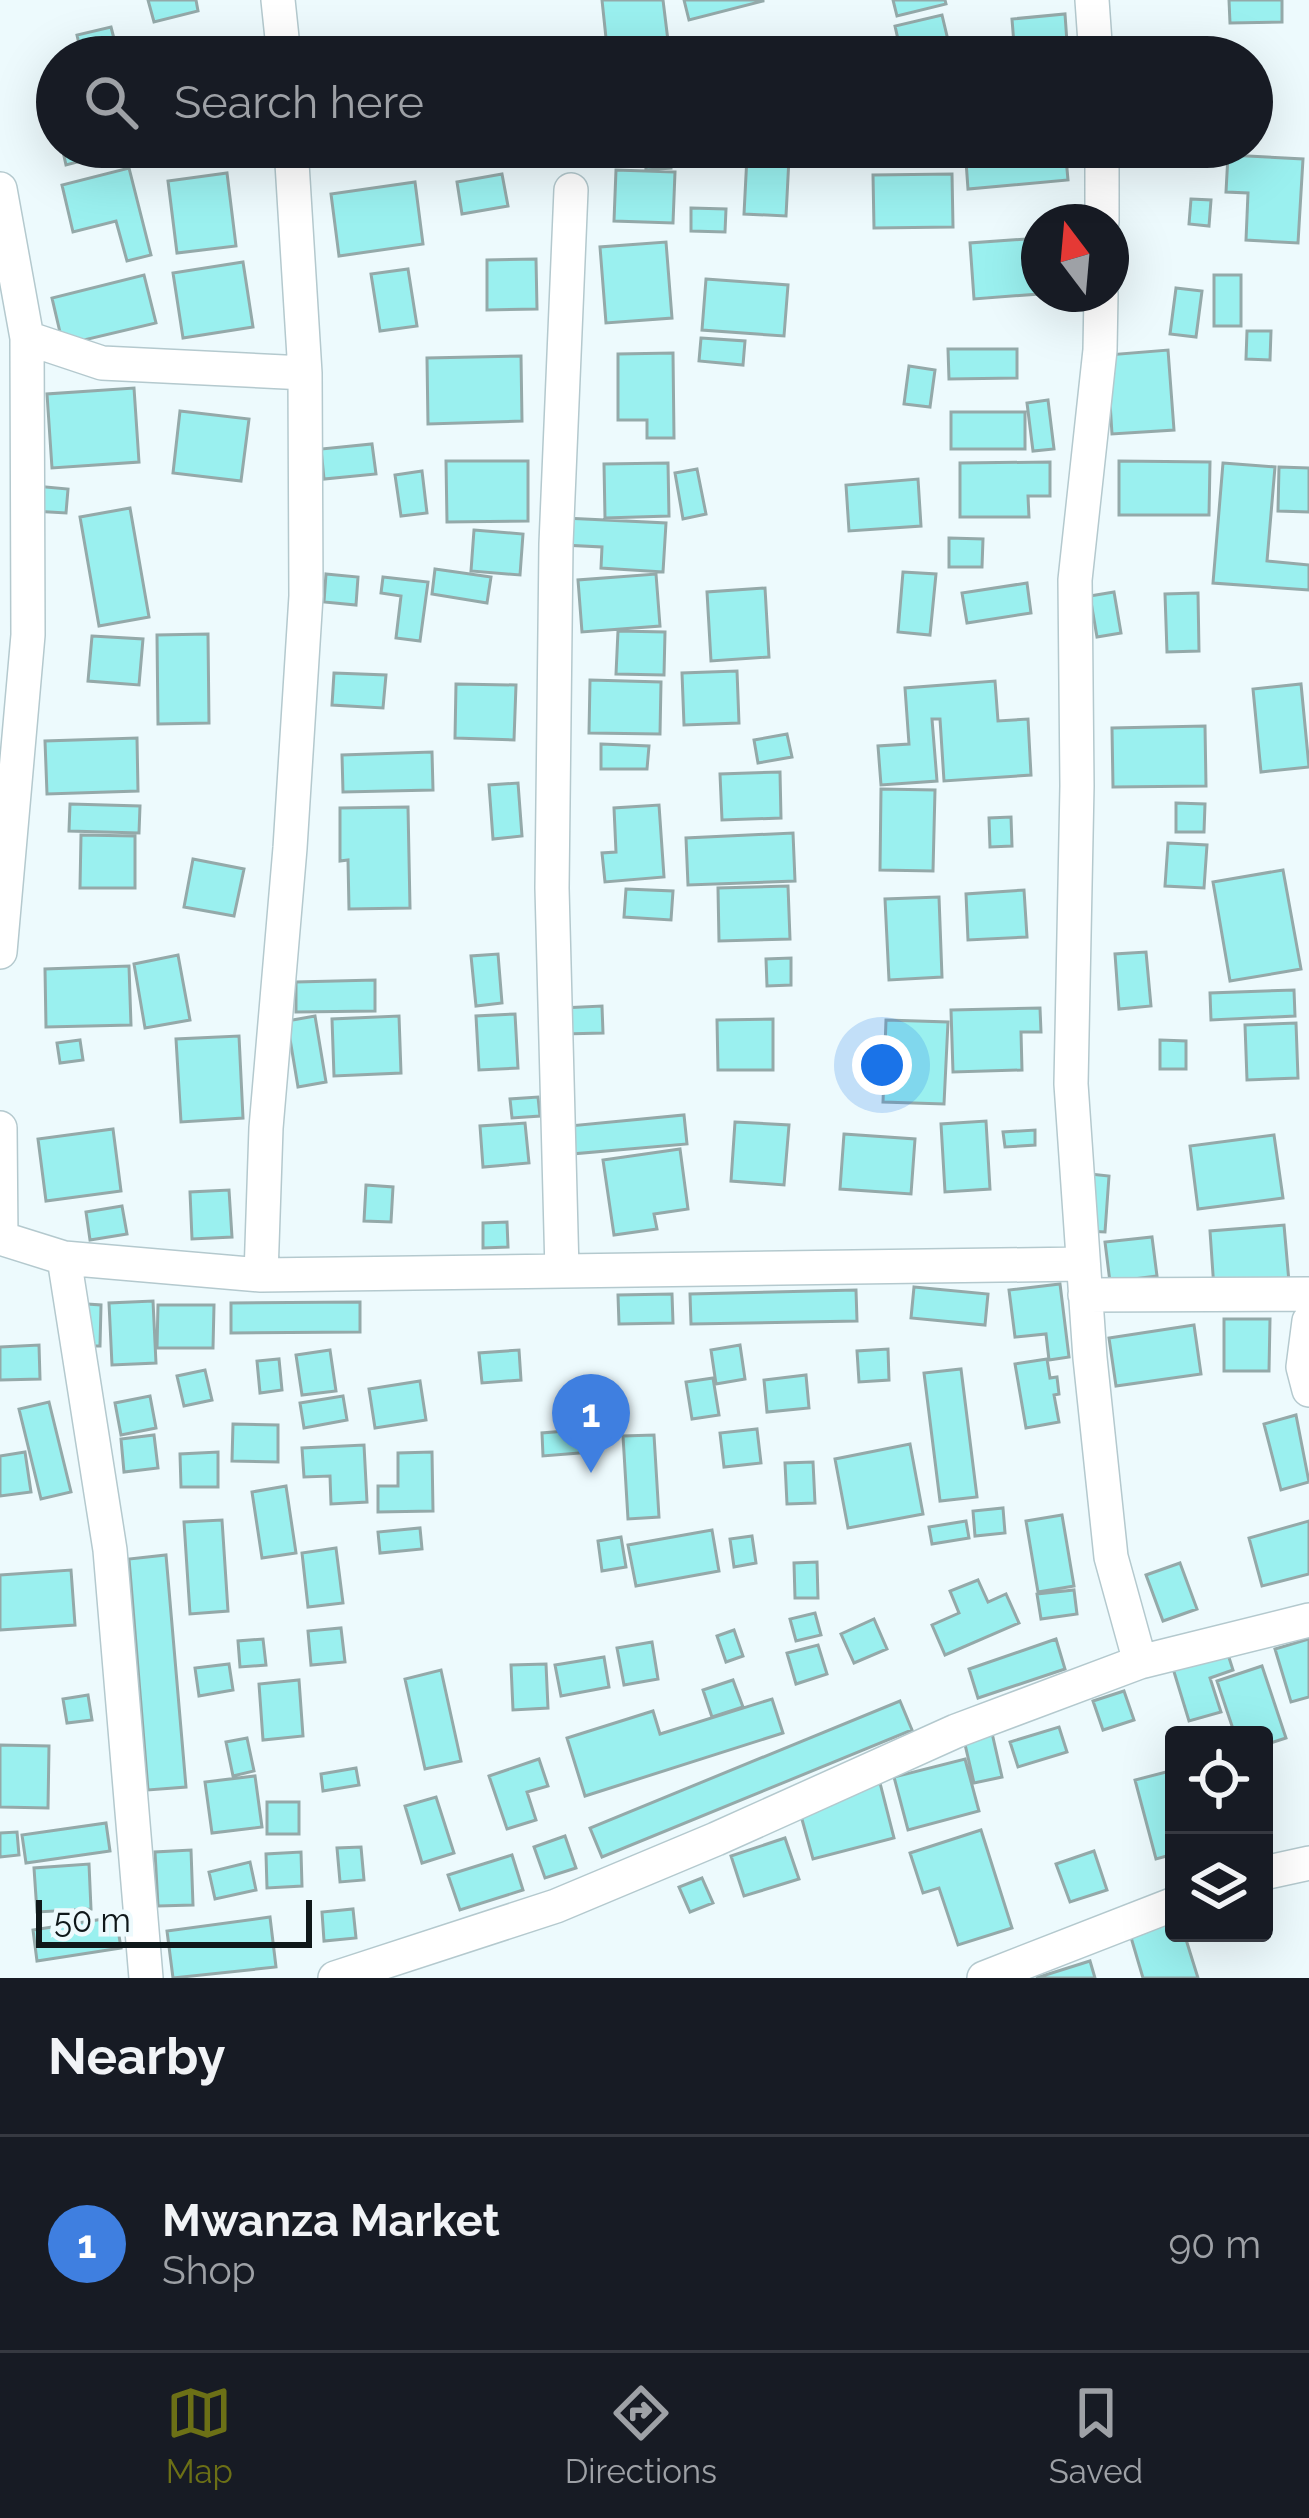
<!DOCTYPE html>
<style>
body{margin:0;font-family:Raleway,sans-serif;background:#242831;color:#f1f3f6}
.controls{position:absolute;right:36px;bottom:36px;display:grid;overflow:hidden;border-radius:12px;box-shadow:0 12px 48px #0002}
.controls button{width:108px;height:108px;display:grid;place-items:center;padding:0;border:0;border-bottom:3px solid #363941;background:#171b24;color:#f1f3f6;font:60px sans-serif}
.compass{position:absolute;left:1021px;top:204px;width:108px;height:108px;border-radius:50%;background:#171b24;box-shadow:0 12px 48px #0002;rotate:344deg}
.scale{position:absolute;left:36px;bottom:30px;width:276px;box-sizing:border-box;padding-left:12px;border:6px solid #10181a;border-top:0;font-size:33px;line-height:42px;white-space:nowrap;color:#10181a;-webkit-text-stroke:9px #edfafd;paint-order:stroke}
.you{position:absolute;left:882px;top:1065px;width:42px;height:42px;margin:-30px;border:9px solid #fff;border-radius:50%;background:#1a73e8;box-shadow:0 0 0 18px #1a73e833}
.badge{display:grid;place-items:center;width:78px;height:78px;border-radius:50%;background:#6c7016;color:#fff;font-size:39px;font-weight:700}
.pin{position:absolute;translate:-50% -99px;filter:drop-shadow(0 3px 6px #0008)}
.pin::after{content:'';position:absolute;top:63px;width:42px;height:36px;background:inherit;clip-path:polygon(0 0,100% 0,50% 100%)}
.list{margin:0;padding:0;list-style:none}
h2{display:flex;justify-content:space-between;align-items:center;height:156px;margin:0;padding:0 48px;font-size:51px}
h2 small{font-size:39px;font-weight:400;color:#9ea1a6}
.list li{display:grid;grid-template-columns:78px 1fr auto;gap:36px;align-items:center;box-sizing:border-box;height:216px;padding:0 48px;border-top:3px solid #363941}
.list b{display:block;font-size:45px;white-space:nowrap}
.list p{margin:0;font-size:39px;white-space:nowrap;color:#9ea1a6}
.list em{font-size:39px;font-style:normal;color:#9ea1a6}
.icon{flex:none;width:66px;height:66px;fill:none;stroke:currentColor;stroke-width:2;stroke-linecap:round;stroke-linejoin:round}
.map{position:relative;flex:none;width:1309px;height:1978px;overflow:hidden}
.search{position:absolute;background:#171b24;box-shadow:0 12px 48px #0002;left:36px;right:36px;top:36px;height:132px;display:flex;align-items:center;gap:30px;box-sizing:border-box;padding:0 42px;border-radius:66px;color:#9ea1a6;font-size:45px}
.sheet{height:372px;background:#171b24}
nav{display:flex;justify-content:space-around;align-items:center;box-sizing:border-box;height:168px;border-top:3px solid #363941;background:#171b24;font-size:33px;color:#9ea1a6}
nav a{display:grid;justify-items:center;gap:6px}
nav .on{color:#6c7016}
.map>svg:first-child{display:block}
</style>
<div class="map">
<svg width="1309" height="1978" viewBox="0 0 1309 1978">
<rect width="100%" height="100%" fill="#edfafd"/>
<path fill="#9af0ef" stroke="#94a9a9" stroke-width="3" d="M148,0H196L198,11L154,22Z
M602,0H663L670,57H608Z
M684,0H763V1L689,20Z
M893,0H945L946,4L897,16Z
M1229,0H1282V22L1230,23Z
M1065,14L1068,57H1015L1012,19Z
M942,15L952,57H902L895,26Z
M111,27L117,50L82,57L77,35Z
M62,147H119L120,151L66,165Z
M645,147H670L671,168L646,170Z
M965,147H1065L1068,180L968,189Z
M1228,155L1303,159L1298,243L1246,240L1248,193L1226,192Z
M747,156L789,158L786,216L744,214Z
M129,168L151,255L127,261L116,221L73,232L62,185Z
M616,170L675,172L673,223L614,221Z
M227,173L236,246L177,253L168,181Z
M502,174L508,206L462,214L457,182Z
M952,174L953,227L874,228L873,175Z
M415,182L423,244L339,256L331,194Z
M1191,199L1211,200L1209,226L1189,224Z
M691,208L726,209L725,232L691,231Z
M1039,238V294L974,299L970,243Z
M666,242L672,318L606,323L600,247Z
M536,259L537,309L487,310V260Z
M243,262L253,327L183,338L173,273Z
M408,269L417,326L380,331L371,274Z
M144,275L156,323L63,345L52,298Z
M1214,275H1241V326H1214Z
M706,279L788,285L784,336L702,330Z
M1176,288L1202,291L1196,337L1170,334Z
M1247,331H1271L1270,360L1246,359Z
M701,338L745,341L743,365L699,361Z
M948,349H1017V378L949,379Z
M1168,350L1174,430L1112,434L1107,355Z
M673,353L674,438H647V420H618V354Z
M521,356L522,421L428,424L427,358Z
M909,366L935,370L930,407L904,404Z
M134,388L139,462L52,468L47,394Z
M1048,400L1054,449L1033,451L1027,403Z
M180,411L249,419L241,481L173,473Z
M951,412H1025V449H951Z
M372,444L376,474L324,479L321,449Z
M446,461H528V521L447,522Z
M1119,461L1210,462L1209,515H1119Z
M1050,462V496H1028L1029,517H960V463Z
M668,463L669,516L605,518L604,464Z
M1223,463L1275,467L1267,561L1309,565V590L1213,583Z
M1279,467L1309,468V512L1278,511Z
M697,469L706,514L683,519L675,473Z
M422,471L427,513L401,516L395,475Z
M918,479L921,526L849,531L846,485Z
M35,486L68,489L66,513L33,511Z
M130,508L149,617L99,626L80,517Z
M564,518L666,523L663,572L601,568L602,547L563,545Z
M474,530L523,534L520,575L471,571Z
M949,538L983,539L982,567H949Z
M435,569L491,577L487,603L432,594Z
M903,572L936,574L930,635L898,632Z
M326,574L358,577L356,605L324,602Z
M656,574L660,626L582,632L578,580Z
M383,577L428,582L420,641L396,638L401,596L381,593Z
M1027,583L1031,613L967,623L962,593Z
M765,588L769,657L711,661L707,592Z
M1114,592L1121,633L1097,637L1090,596Z
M1198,593L1199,651L1167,652L1165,594Z
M618,631L665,632L664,675L616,674Z
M208,634L209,723L158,724L157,635Z
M92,636L143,639L139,685L88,681Z
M737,671L739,723L684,725L682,673Z
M334,673L386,675L383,708L332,705Z
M590,680L661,682L660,734L589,733Z
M995,681L998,721L1028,719L1031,775L944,781L940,719H932L937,781L881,785L878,746L909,744L905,688Z
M456,684L516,685L514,740L455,738Z
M1301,684L1309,767L1261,772L1253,689Z
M1205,726L1206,786L1113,787L1112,728Z
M787,734L792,757L758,763L754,740Z
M137,738L138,791L47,794L45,741Z
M601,744L649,746L647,769H601Z
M432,752L433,790L343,792L342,755Z
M780,772L781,818L722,820L720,774Z
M518,783L522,836L493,839L489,785Z
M881,789L935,790L933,871L880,870Z
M1176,803L1205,804L1204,832H1176Z
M70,804L140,806L139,833L69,831Z
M659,805L664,877L605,882L602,853L616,852L614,808Z
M408,807L410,908L349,909L348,860L340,861V808Z
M1011,817L1012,846L990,847L989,818Z
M793,833L795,881L688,885L686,838Z
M81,835L135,836V888H80Z
M1168,843L1207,845L1204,888L1165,886Z
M193,859L244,869L234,916L184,907Z
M1283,870L1301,969L1230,981L1213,882Z
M788,886L790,939L719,941L718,888Z
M626,889L673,891L671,920L624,917Z
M1024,890L1027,937L968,940L966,894Z
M939,897L942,977L889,980L885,899Z
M1146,952L1151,1006L1119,1009L1115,954Z
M498,954L502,1003L476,1006L471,956Z
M178,955L190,1020L145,1028L134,964Z
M791,958V985L767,986L766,959Z
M129,966L131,1025L46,1027L45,969Z
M375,980V1011L296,1012V982Z
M1294,990L1295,1016L1211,1020L1210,993Z
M602,1006L603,1033L563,1034L562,1008Z
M1040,1008L1041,1032H1021L1022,1070L953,1072L951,1010Z
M515,1014L518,1068L479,1070L476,1016Z
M315,1016L326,1082L298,1087L287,1021Z
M399,1016L401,1073L334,1076L332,1019Z
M773,1019V1070H718L717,1020Z
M886,1020L948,1022L944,1104L883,1102Z
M1296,1023L1298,1078L1247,1080L1245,1025Z
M239,1036L243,1118L181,1122L176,1039Z
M80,1040L83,1060L60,1063L57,1043Z
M1160,1040L1186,1041V1069H1160Z
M538,1097L540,1116L512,1118L510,1099Z
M684,1115L687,1144L571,1154L569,1126Z
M986,1121L990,1189L945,1192L941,1124Z
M735,1122L789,1125L784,1185L731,1181Z
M525,1123L529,1163L483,1167L480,1126Z
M113,1129L121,1191L46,1201L38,1139Z
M1035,1130V1145L1005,1147L1003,1132Z
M844,1134L915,1139L911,1194L840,1189Z
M1274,1135L1283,1198L1198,1209L1190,1146Z
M680,1149L688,1209L654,1214L657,1229L614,1235L603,1160Z
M1090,1174L1109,1176L1105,1232L1086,1231Z
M366,1185L393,1187L391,1222L364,1221Z
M229,1190L232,1237L192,1239L190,1192Z
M122,1206L127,1234L90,1240L86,1212Z
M507,1222L508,1247L483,1248V1223Z
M1284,1225L1289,1282L1214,1289L1210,1231Z
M1152,1237L1157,1276L1110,1282L1105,1242Z
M1060,1284L1069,1357L1049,1360L1046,1334L1015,1337L1009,1290Z
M914,1287L988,1294L985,1325L911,1318Z
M856,1290L857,1321L691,1324L690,1294Z
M672,1294L673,1323L619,1324L618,1295Z
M153,1301L156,1363L112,1365L109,1303Z
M360,1302V1332L231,1333V1303Z
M87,1304L101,1305L100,1346H86Z
M158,1305H214L213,1348H157Z
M1224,1319H1270L1269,1371H1224Z
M1194,1325L1201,1374L1116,1386L1109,1338Z
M39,1345L40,1379L0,1380V1347Z
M740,1345L745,1379L716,1384L711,1350Z
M888,1349L889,1380L859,1382L857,1351Z
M330,1350L336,1391L302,1395L296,1355Z
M519,1350L521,1380L482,1383L479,1353Z
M279,1359L282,1390L260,1393L257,1361Z
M1047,1359L1050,1378L1057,1377L1059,1394L1054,1395L1059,1422L1026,1428L1015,1364Z
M961,1369L977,1497L940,1501L924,1373Z
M205,1370L212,1400L184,1406L177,1376Z
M806,1375L809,1408L767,1412L764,1380Z
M713,1378L719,1415L692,1419L686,1382Z
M420,1381L426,1420L375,1428L369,1389Z
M150,1396L156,1428L121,1435L115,1403Z
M343,1396L347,1420L304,1428L300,1403Z
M49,1402L71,1492L41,1499L19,1409Z
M1296,1415L1309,1482L1281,1490L1264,1424Z
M233,1424L278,1425V1462L232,1461Z
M590,1429L591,1452L543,1456L542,1433Z
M757,1429L761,1463L724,1467L720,1433Z
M154,1435L158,1468L124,1472L121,1439Z
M654,1435L659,1517L628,1519L623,1436Z
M910,1444L923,1514L848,1528L835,1459Z
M364,1445L367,1502L331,1504L330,1476L304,1477L302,1448Z
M25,1452L31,1492L0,1496V1456Z
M218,1452V1487H181L180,1454Z
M432,1452L433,1511L378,1512V1486H398V1453Z
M813,1462L815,1503L787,1504L785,1463Z
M286,1486L296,1553L262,1558L252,1492Z
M1003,1508L1005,1533L975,1536L973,1511Z
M1062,1515L1074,1586L1038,1592L1026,1521Z
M222,1520L228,1611L190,1614L184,1522Z
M966,1521L969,1538L932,1544L929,1527Z
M1309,1521V1574L1262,1586L1249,1538Z
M420,1528L422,1549L380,1553L378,1532Z
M712,1530L719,1571L636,1586L628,1545Z
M752,1536L756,1563L734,1567L730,1539Z
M621,1537L626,1567L602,1571L598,1541Z
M336,1548L343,1603L308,1607L302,1553Z
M166,1555L186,1787L148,1790L129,1559Z
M817,1562L818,1598H795L794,1563Z
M1180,1563L1197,1609L1163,1621L1146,1575Z
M71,1570L75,1625L0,1630V1575Z
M978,1580L988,1602L1006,1594L1019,1623L945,1655L932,1625L959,1613L950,1591Z
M1074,1590L1077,1614L1041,1619L1037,1594Z
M815,1613L821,1635L796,1641L790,1619Z
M874,1619L887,1649L854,1663L841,1634Z
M341,1628L345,1662L311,1665L308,1631Z
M734,1630L743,1656L726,1662L717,1636Z
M263,1639L266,1665L240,1667L238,1641Z
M1056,1639L1065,1669L978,1698L969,1669Z
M1309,1639V1697L1291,1702L1275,1649Z
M652,1642L658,1679L624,1685L617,1648Z
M818,1645L827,1674L796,1684L787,1653Z
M1225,1645L1233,1670L1210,1678L1221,1712L1189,1721L1171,1662Z
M604,1657L609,1687L561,1696L555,1665Z
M229,1664L233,1690L199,1696L195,1668Z
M546,1664L548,1708L513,1710L511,1665Z
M1262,1666L1286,1738L1264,1745V1735H1235L1217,1681Z
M441,1670L461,1761L425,1769L405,1679Z
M299,1680L303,1736L263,1740L259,1684Z
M733,1680L743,1707L712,1717L703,1690Z
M1124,1691L1134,1720L1103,1730L1093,1701Z
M88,1695L92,1720L67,1723L63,1699Z
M772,1699L783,1733L585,1796L567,1738L653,1711L660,1734Z
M900,1701L912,1730L602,1857L590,1828Z
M1059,1727L1067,1752L1018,1767L1010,1742Z
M992,1733L1002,1777L974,1783L964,1740Z
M247,1738L254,1771L233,1776L226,1742Z
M0,1745L49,1746L48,1808L0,1807Z
M539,1759L548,1786L527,1792L536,1820L507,1829L489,1776Z
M965,1759L979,1811L908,1830L894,1777Z
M356,1768L359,1785L323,1791L321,1774Z
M1174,1770V1854L1156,1859L1135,1780Z
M255,1776L262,1827L212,1833L205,1782Z
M880,1783L894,1838L813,1859L798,1805Z
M436,1797L454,1853L422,1863L405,1806Z
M267,1802H299V1834H267Z
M106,1823L110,1851L26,1863L22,1835Z
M981,1830L1012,1928L958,1945L939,1888L923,1893L910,1853Z
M17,1832L19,1855L0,1857V1833Z
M565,1836L576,1868L545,1878L534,1847Z
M785,1838L799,1879L744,1896L731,1856Z
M361,1847L364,1880L340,1882L337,1848Z
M191,1850L193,1905L158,1906L155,1852Z
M1094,1851L1107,1890L1070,1902L1056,1864Z
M301,1852L302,1886L267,1888L266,1854Z
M512,1855L523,1890L460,1910L448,1875Z
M250,1862L256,1890L215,1899L209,1872Z
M89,1864L91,1909L37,1912L34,1868Z
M702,1878L713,1903L690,1912L679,1887Z
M353,1909L356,1938L324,1941L322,1912Z
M116,1917L121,1948L37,1961L33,1930Z
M270,1917L276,1967L173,1978L167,1931Z
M1174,1920V1933H1184L1198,1978H1143L1130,1934Z
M1090,1961L1095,1978H1036Z"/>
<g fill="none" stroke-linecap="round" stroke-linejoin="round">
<g stroke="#b4c9ce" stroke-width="36">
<path id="street" d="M278,0L284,57
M1092,0L1096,57
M1102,147V222
M0,189L27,338L28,635L0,952
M1101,294L1100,350L1075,580L1077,786L1071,1084L1090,1358L1111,1557L1140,1662
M27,338L102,363L305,373
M0,1128L1,1238
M0,1238L64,1258
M562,1271L552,888L556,544L571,190
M261,1275L266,1128L290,848L306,596L305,373L291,147
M1085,1295L1309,1294
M1309,1321L1303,1367L1309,1390
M1264,1873L1309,1863
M146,1978L110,1550L64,1258L261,1275L1082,1264
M335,1978L556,1906L716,1839L956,1731L1140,1662L1309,1620
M984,1978L1174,1904"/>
</g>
<use href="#street" stroke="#fff" stroke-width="33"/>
</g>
</svg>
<div class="controls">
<button><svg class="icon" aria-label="locate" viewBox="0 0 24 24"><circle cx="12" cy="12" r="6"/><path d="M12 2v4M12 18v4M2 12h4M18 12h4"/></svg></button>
<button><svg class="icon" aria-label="layers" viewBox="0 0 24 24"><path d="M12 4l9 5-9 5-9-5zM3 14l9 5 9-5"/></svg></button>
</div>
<svg class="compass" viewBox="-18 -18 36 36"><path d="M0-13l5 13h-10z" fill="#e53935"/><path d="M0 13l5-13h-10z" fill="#9ea1a6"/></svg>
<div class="scale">50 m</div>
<div class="you"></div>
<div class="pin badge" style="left:591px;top:1473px;background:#3f7fe0">1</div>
<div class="search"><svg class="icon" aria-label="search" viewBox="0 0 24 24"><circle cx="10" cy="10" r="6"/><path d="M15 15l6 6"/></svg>Search here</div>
</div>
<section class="sheet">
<h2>Nearby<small></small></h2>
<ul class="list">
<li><span class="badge" style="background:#3f7fe0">1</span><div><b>Mwanza Market</b><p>Shop</p></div><em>90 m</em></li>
</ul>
</section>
<nav>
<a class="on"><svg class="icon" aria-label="map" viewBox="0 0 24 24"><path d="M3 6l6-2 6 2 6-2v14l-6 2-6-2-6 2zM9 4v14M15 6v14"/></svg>Map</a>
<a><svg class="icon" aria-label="directions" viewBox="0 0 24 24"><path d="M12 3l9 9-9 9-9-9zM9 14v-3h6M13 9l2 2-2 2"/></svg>Directions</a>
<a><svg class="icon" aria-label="saved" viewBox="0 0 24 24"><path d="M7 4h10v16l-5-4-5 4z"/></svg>Saved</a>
</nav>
